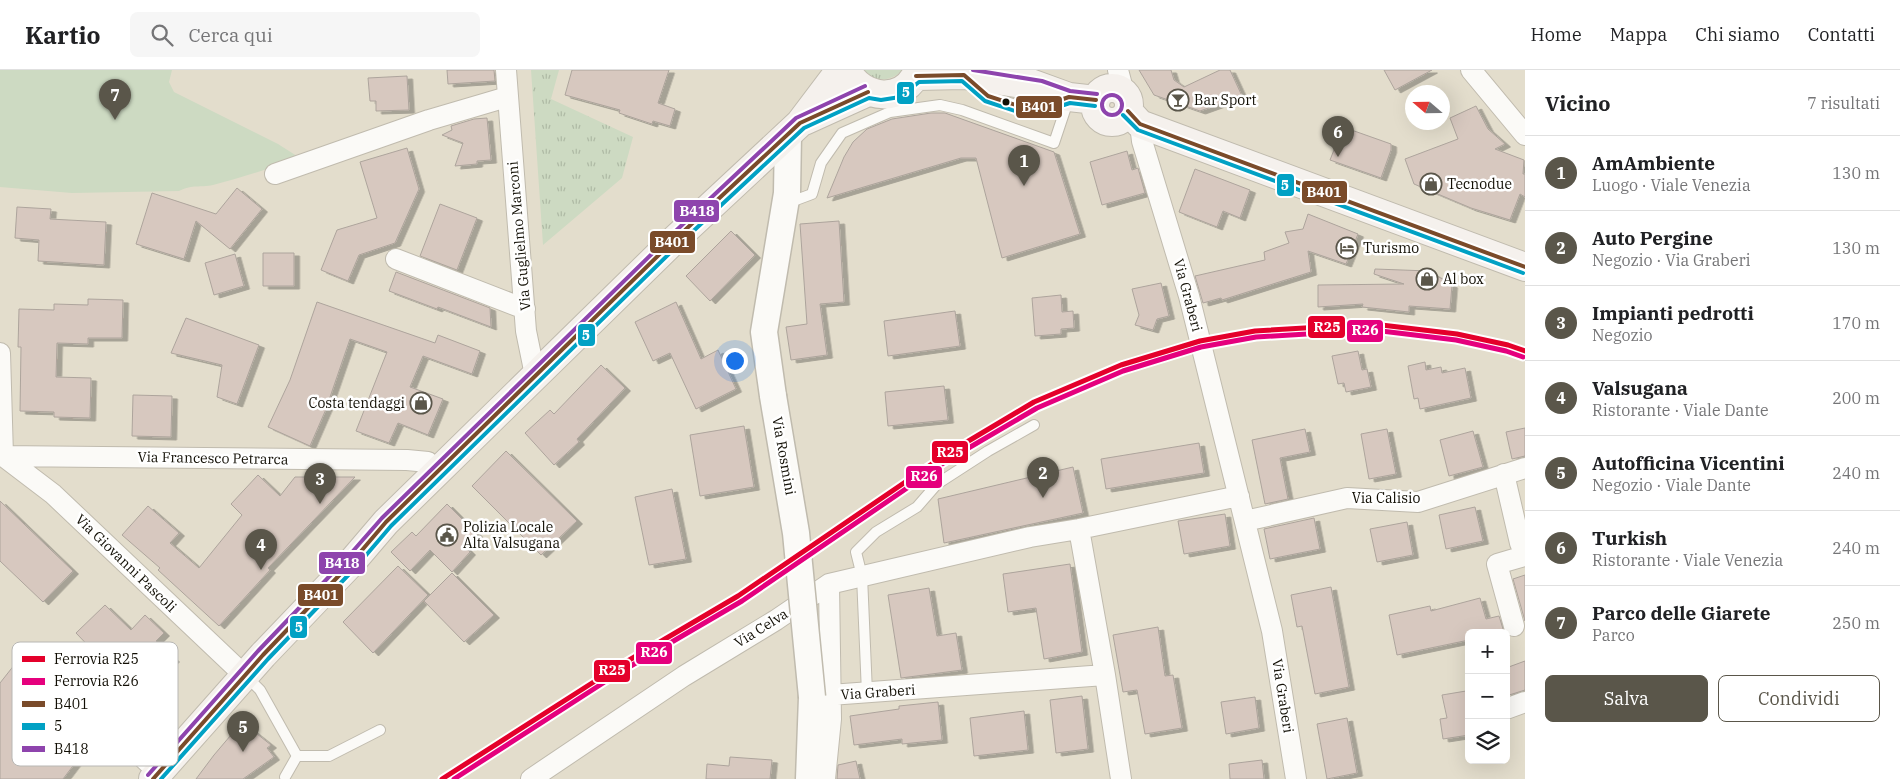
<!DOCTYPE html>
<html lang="it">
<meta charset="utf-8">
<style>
body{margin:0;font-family:"IBM Plex Serif",serif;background:#f6f6f6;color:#202124}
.controls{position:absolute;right:15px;bottom:15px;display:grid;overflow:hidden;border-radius:8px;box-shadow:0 5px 20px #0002}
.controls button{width:45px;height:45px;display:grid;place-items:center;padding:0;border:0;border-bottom:1px solid #e0e0e0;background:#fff;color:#202124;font:25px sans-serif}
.compass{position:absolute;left:1405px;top:15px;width:45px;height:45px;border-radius:50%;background:#fff;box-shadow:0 5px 20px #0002;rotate:290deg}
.you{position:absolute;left:734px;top:290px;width:18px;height:18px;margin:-12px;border:4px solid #fff;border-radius:50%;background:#1a73e8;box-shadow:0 0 0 8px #1a73e833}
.badge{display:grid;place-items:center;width:32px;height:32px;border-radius:50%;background:#5a564a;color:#fff;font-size:16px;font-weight:700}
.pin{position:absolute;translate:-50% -41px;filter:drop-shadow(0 1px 2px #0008)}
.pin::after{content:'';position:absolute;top:26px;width:18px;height:15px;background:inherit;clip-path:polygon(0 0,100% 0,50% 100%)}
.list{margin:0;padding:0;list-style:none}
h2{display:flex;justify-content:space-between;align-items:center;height:65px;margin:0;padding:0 20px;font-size:21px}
h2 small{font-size:16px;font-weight:400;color:#757577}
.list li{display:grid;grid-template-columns:32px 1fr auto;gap:15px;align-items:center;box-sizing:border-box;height:75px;padding:0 20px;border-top:1px solid #e0e0e0}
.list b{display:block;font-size:19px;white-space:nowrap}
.list p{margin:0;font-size:16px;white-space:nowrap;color:#757577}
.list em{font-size:16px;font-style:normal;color:#757577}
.actions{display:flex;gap:10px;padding:15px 20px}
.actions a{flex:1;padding:11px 0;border:1px solid #5a564a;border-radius:8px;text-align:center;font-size:18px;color:#5a564a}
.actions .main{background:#5a564a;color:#fff}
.icon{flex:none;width:28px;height:28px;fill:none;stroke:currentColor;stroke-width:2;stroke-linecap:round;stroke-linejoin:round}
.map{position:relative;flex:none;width:1525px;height:709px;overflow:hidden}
header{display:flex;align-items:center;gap:30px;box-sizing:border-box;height:70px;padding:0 25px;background:#fff;border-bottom:1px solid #e0e0e0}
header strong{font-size:24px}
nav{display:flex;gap:28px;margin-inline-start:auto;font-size:18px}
.search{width:350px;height:45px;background:#f6f6f6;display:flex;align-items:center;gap:12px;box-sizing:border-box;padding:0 18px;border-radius:8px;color:#757577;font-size:19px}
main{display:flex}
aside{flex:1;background:#fff}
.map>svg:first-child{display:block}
</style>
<header>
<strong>Kartio</strong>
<div class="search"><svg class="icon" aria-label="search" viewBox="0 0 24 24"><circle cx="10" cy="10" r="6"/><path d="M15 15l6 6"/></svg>Cerca qui</div>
<nav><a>Home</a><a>Mappa</a><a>Chi siamo</a><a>Contatti</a></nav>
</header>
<main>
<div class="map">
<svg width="1525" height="709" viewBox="0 0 1525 709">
<defs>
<pattern id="grass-tufts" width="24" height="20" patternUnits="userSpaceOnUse" patternTransform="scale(1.25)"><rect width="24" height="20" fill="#cddac2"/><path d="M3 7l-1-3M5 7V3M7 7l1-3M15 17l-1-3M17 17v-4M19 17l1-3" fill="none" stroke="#afbaa5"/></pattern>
<filter id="shadow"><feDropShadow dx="5.5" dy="3" stdDeviation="0" flood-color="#0004"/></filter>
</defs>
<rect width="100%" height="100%" fill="#e3ddcc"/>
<path fill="url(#grass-tufts)" d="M531,0H559L551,29L633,67L622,108L543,175Z
M863,0H903C890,12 875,13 863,0Z"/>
<path fill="#cddac2" d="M0,0H172L169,12L174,22L278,74L300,88C271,98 243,107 213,115C199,118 194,114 179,121L72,123L0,117Z"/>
<path fill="#d7c8bf" stroke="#ada49c" filter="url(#shadow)" d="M447,0H494L495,11L448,14Z
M572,0H669L658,33L675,39L670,56L653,51L652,54L619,43L620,40L565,25Z
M1139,0H1171L1174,10L1184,17L1220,0H1230L1242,26L1200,41L1154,25Z
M1384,0H1432L1395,20Z
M407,6L409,40L376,41V31H370L368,8Z
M1476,36L1488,59L1505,74L1495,79L1524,90L1523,104H1525V127L1520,124L1510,150L1471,138L1414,114L1405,89L1458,69L1450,48Z
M931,43H945L1054,82L1080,164L1002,188L976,88H961L827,128L844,87L853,72L867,59L892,49Z
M487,48L491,90L477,91V94L455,96L463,73L442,65L452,60L451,56L474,49Z
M1343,57L1391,74V80L1381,108L1330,90Z
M407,78L419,119L395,173L359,185L348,211L321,200L337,160L377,148L360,92Z
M1127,81L1132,100L1138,98L1145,123L1102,135L1090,92Z
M1195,99L1250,120L1240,148L1223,141L1217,157L1179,142Z
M237,118L262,139L230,179L196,151L184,189L136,174L152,123L216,144Z
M440,134L477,148L457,200L420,186Z
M17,137L51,139L50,149L106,152L104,195L38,191L39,170L15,168Z
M1308,144L1358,164L1346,194L1308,181L1311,202L1222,230L1221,228L1203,233L1195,206L1265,190L1264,182L1289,173L1285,162L1303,159Z
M839,151L844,232L820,234L827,285L791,290L786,257L807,254L800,154Z
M731,161L755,185L710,231L686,206Z
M263,183H294V216H263Z
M235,184L244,216L214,225L205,193Z
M1375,199L1429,201L1452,215L1450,239L1409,236V242L1362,237L1363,234L1318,237V215L1404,214L1374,204Z
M396,202L490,238L491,257L438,237L437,239L389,221Z
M1161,213L1169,246L1157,249L1153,260L1135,255L1139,245L1132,219Z
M1061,225L1062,242L1073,241L1074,258L1061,259V264L1035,266L1032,228Z
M88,229L123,230L122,268H88V274L57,273L56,307L91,308L90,348L54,347V342L20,341L21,277H18L19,239L54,240V234L88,235Z
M317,232L435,273L438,265L480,281L472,304L423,286L410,317L443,329L428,365L398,353L389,373L356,361L387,282L350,269L329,330H330L310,376L268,357L290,310Z
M676,232L701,289L718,280L736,319L696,339L670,283L653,291L635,252Z
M955,241L960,276L888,286L884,251Z
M186,248L259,275L237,334L217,327L222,295L171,283Z
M1358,281L1362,300L1367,299L1371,317L1346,322L1344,313L1338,314L1332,286Z
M1425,292L1426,300L1441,297L1442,303L1465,298L1471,328L1420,339L1418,328L1414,329L1408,296Z
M601,295L625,318L577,369L579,372L554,395L525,363L550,340L554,344Z
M944,316L948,350L888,356L885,322Z
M133,325L172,326L171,367L132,366Z
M744,356L754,417L700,426L690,365Z
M1525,358V386L1512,389L1506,362Z
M1305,359L1310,382L1280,388L1288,429L1265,434L1252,370Z
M1387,359L1396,404L1369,409L1361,364Z
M1473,361L1483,397L1449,406L1440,370Z
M1199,373L1204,403L1106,419L1101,389Z
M506,381L577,451L541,485L472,416Z
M1073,397L1083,443L944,473L938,429Z
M258,405L280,426L295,407H355L268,498L270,500L219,556L158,500L160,498L122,465L148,436L179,463L170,473L199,498L242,445L231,434Z
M672,419L686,489L649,495L635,427Z
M0,431L73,501L43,532L0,491Z
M447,434L477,464L465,477L470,482L452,502L430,480L410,501L391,482L412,462L416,466Z
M1475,437L1483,471L1446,479L1439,445Z
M1225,444L1230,476L1184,484L1178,451Z
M1314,448L1320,479L1270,489L1264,459Z
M1407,452L1413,485L1377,492L1370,459Z
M1070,494L1082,582L1044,589L1036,538L1008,542L1003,504Z
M398,496L428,525L373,583L343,552Z
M452,503L494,545L464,572L424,531Z
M1525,505V551L1513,509Z
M1331,517L1349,617L1315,624L1302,556L1297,557L1291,525Z
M929,518L937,566L956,563L962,600L901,608L888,525Z
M1480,528L1486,549L1499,546L1504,562L1469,563V570L1397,585L1389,545L1430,536L1431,541Z
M105,535L131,560L145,545L164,563L156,571L174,589L127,634L112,615L105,621L87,600L100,588L76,563Z
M1158,557L1165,606L1173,605L1182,658L1145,664L1137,620L1123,622L1113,565Z
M26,574L50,592L36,606L33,613L74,652L83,668L79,674L85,680L63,709H0V613L15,594L13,592Z
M1525,591V620L1506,626V598Z
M1466,621L1469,638V665L1443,669L1440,649L1447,648L1442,625Z
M1082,626L1088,679L1056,683L1050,630Z
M1255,627L1259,658L1226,664L1221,632Z
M938,632L942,670L902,674V669L854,675L850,646L899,639V636Z
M1024,641L1028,680L974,686L970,648Z
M1347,648L1357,703L1327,709L1317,654Z
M242,652L271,675L267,678L274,687L243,709H196L214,685Z
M730,687L772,690L770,709H706L707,694L729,696Z
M1262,690L1264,709H1230L1229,694Z
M856,691L860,709H837L838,695Z"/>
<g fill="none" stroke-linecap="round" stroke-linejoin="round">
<g stroke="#c0bbae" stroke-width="12">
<path id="service" d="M974,14L988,26L1031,40L1059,30
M788,133L812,124L821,93L842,63L890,42L940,35L962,40L1054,73L1069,28
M49,602L41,611L112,679L118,671L155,706
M246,606L260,620L297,686L285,707
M58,609L109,653L118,671
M867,623L862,506L856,482L876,462L917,437L937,414L988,381L1034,355
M297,686H329L380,660"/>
</g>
<g stroke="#c0bbae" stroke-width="22">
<path id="minor" d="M506,0L526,261L535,305
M1118,0L1124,23
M1471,0L1525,65
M1140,54L1142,71L1189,226L1272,561L1296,709
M275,104L429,50L507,27
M396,189L525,239
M0,283L3,386
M0,386L407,390L428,392L436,402
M3,386L53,424L245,606
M1504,404L1520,473L1525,486
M1245,451L1347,428L1418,432L1525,398
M1079,459L1105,605L1121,709
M1514,556L1497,494L1524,486
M830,625L1105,605
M1506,639L1525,632
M531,709L684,606L776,550L829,514L1030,467L1079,459L1239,426
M825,709L831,649L829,514"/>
</g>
<g stroke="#c0bbae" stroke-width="29">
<path id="tertiary" d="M773,326L764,262L787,123L788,64
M809,709L812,627"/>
</g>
<g stroke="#c0bbae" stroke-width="30">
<path id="secondary" d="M847,0C862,31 905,34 918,0
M916,6L964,5L1041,17
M1025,11L1069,27L1096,30
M1095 35a17 17 0 1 1 34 0a17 17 0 1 1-34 0Z
M1128,41L1140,54L1525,197
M804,51L868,22
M153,709L263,585L351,493L386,452L669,175L800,53L840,0"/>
</g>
<use href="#service" stroke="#fbfaf7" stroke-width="10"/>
<use href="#minor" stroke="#fbfaf7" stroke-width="20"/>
<use href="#tertiary" stroke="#fbfaf7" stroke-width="26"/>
<use href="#secondary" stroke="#f5f1ed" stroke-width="28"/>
<g stroke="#c0bbae" stroke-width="29" stroke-linecap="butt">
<path id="tertiary-bridge" d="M773,326L796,463L812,627"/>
</g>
<use href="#tertiary-bridge" stroke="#fbfaf7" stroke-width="26"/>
<g stroke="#fff" stroke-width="8">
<path id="bus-1" d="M916,6L964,5L988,26L1031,40L1069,27L1096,30
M1128,41L1140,54L1525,197
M153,709L263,585L351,493L386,452L669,175L800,53L868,22"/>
</g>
<g stroke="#fff" stroke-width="8">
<path id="bus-2" d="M1123,45L1138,60L1523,203
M161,709L268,589L356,497L391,456L673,180L804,58L869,28L881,30L900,27L919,12L962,11L985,31L1030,46L1070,33L1095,36"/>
</g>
<g stroke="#fff" stroke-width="8">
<path id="bus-3" d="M973,0L1042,11L1070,21L1097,24
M1102 35a10 10 0 1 1 20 0a10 10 0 1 1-20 0Z
M148,705L258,581L346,489L382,448L665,171L796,48L865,16"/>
</g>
<use href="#bus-1" stroke="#7a4b2a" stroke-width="4"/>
<use href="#bus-2" stroke="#01a1c4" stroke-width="4"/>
<use href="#bus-3" stroke="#8e44ad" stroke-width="4"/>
<g stroke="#fff" stroke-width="9">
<path id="rail-1" d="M442,709L614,599L738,526L945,385L1034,332L1121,295L1200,271L1255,261L1373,254L1457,264L1508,275L1525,281"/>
</g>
<g stroke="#fff" stroke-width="9">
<path id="rail-2" d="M454,709L617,604L742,531L948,390L1037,338L1123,301L1201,277L1256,267L1373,260L1456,270L1506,281L1523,287"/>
</g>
<use href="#rail-1" stroke="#e4002b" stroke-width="5"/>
<use href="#rail-2" stroke="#e5007d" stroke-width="5"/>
</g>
<defs>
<g id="bar-ring" transform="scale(1.125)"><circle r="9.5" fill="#fff" stroke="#5a564a" stroke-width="1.5"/><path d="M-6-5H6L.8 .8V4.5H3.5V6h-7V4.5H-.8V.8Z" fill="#5a564a"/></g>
<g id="shop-ring" transform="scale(1.125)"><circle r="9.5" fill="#fff" stroke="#5a564a" stroke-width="1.5"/><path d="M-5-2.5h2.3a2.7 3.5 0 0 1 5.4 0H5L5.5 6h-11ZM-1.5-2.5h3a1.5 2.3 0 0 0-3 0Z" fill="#5a564a"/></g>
<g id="hotel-ring" transform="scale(1.125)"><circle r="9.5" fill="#fff" stroke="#5a564a" stroke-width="1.5"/><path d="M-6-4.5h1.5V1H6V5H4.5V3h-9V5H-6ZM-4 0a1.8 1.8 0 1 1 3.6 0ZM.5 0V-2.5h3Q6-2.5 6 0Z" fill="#5a564a"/></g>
<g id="civic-ring" transform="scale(1.125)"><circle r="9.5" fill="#fff" stroke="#5a564a" stroke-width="1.5"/><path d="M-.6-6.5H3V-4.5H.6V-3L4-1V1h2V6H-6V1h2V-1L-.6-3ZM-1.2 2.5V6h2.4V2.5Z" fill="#5a564a"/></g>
</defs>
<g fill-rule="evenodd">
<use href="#bar-ring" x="1178" y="30"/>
<use href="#shop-ring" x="1431" y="114"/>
<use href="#hotel-ring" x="1347" y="178"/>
<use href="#shop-ring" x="1427" y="209"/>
<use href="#shop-ring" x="421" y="333"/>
<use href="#civic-ring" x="447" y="465"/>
</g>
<circle fill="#110e04" stroke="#fff" stroke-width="2" cx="1006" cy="32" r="4.5"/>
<g text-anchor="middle" stroke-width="5" stroke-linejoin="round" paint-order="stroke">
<g font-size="14" fill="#110e04" stroke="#fff" text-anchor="start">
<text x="1194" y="35">Bar Sport</text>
<text x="1447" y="119">Tecnodue</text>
<text x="1363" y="183">Turismo</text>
<text x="1443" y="214">Al box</text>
<text x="405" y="338" text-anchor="end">Costa tendaggi</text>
<text x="463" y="462">Polizia Locale<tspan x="463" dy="16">Alta Valsugana</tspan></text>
</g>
<g font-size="14" fill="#110e04" stroke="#fff">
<text transform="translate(519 166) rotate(-95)" y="5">Via Guglielmo Marconi</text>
<text transform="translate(1188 225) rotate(75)" y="5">Via Graberi</text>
<text transform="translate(784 386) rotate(80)" y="5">Via Rosmini</text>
<text transform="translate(213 388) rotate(1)" y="5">Via Francesco Petrarca</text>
<text x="1386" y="433">Via Calisio</text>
<text transform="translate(126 493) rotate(44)" y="5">Via Giovanni Pascoli</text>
<text transform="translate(761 558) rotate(-32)" y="5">Via Celva</text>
<text transform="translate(878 622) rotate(-4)" y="5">Via Graberi</text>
<text transform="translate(1283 626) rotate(81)" y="5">Via Graberi</text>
</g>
</g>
<rect x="12" y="572" width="166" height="124" rx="8" fill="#fff" stroke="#b8b7b4" stroke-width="1"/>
<rect x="22" y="586" width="23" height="6" fill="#e4002b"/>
<rect x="22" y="608" width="23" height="7" fill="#e5007d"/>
<rect x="22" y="631" width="23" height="6" fill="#7a4b2a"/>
<rect x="22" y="653" width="23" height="7" fill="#01a1c4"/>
<rect x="22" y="676" width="23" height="6" fill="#8e44ad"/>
<g font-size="14" fill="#110e04">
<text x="54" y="594">Ferrovia R25</text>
<text x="54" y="616">Ferrovia R26</text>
<text x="54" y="639">B401</text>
<text x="54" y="661">5</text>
<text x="54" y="684">B418</text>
</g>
<g stroke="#fff" stroke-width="2">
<rect x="896" y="11" width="19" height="24" rx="5" fill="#01a1c4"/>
<rect x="1015" y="25" width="48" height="24" rx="5" fill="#7a4b2a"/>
<rect x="1276" y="103" width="19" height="24" rx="5" fill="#01a1c4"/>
<rect x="1301" y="110" width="47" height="24" rx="5" fill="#7a4b2a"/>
<rect x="673" y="129" width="47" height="24" rx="5" fill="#8e44ad"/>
<rect x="649" y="160" width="47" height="24" rx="5" fill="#7a4b2a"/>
<rect x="1307" y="245" width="39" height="24" rx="5" fill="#e4002b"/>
<rect x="1346" y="249" width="38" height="24" rx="5" fill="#e5007d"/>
<rect x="577" y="253" width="19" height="24" rx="5" fill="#01a1c4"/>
<rect x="931" y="370" width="38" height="24" rx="5" fill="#e4002b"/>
<rect x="905" y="395" width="38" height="24" rx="5" fill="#e5007d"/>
<rect x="318" y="481" width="48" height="24" rx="5" fill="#8e44ad"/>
<rect x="297" y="513" width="47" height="24" rx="5" fill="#7a4b2a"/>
<rect x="289" y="545" width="19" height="24" rx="5" fill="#01a1c4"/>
<rect x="635" y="571" width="38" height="24" rx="5" fill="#e5007d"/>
<rect x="593" y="589" width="38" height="24" rx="5" fill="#e4002b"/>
</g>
<g font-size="14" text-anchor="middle" font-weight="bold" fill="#fff">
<text x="906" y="27">5</text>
<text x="1039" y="42">B401</text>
<text x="1285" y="120">5</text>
<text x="1324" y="127">B401</text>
<text x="697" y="146">B418</text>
<text x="672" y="177">B401</text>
<text x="1327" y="262">R25</text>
<text x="1365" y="265">R26</text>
<text x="586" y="270">5</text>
<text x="950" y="387">R25</text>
<text x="924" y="411">R26</text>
<text x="342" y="498">B418</text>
<text x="321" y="530">B401</text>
<text x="299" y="562">5</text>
<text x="654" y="587">R26</text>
<text x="612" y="605">R25</text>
</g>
</svg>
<div class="controls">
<button>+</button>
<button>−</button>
<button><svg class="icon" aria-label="layers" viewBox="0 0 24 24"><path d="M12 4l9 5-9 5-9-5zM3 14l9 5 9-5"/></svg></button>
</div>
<svg class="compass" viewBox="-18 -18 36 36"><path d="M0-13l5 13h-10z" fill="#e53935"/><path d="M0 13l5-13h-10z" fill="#757577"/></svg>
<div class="you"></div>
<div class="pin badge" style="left:1024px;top:116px">1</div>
<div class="pin badge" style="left:1043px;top:428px">2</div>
<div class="pin badge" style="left:320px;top:434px">3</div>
<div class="pin badge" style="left:261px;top:500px">4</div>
<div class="pin badge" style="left:243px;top:682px">5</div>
<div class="pin badge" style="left:1338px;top:87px">6</div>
<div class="pin badge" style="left:115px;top:50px">7</div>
</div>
<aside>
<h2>Vicino<small>7 risultati</small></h2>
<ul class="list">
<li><span class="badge">1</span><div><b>AmAmbiente</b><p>Luogo · Viale Venezia</p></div><em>130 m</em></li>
<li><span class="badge">2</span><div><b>Auto Pergine</b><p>Negozio · Via Graberi</p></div><em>130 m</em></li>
<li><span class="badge">3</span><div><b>Impianti pedrotti</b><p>Negozio</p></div><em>170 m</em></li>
<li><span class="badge">4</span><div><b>Valsugana</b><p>Ristorante · Viale Dante</p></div><em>200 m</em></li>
<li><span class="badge">5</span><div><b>Autofficina Vicentini</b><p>Negozio · Viale Dante</p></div><em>240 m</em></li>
<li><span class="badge">6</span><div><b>Turkish</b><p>Ristorante · Viale Venezia</p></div><em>240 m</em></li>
<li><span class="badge">7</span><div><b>Parco delle Giarete</b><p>Parco</p></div><em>250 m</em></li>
</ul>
<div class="actions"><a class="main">Salva</a><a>Condividi</a></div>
</aside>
</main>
